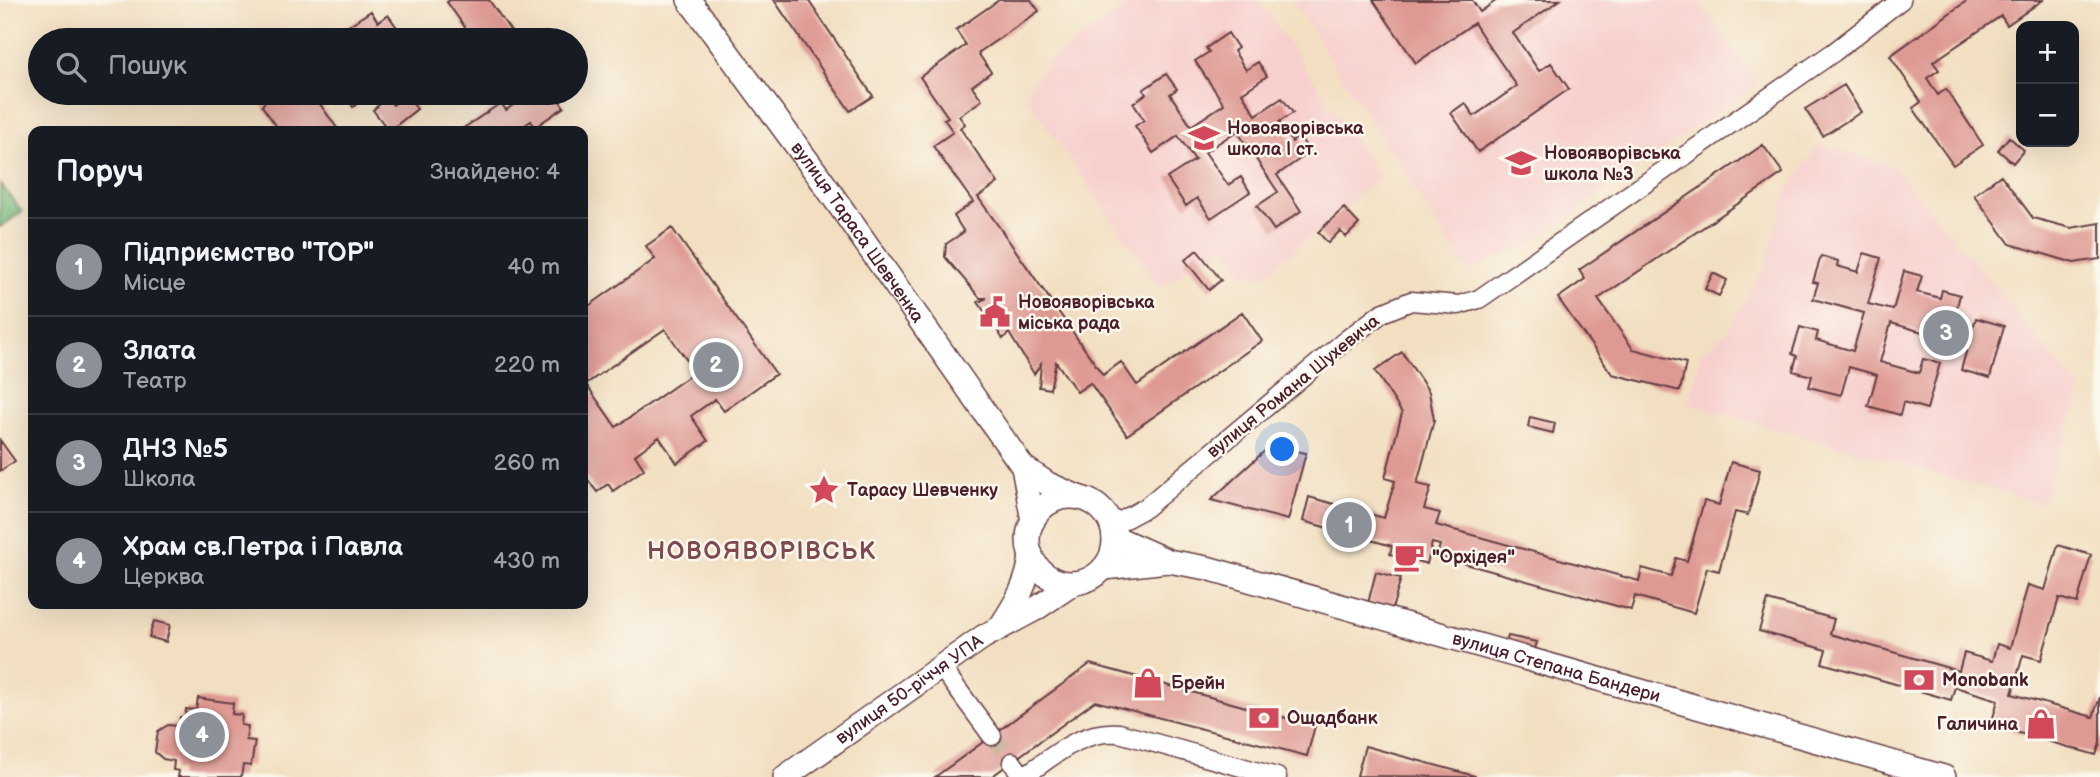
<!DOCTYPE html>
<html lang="uk">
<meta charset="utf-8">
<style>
body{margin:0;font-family:"Balsamiq Sans",sans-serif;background:#242831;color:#f1f3f6}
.controls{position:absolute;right:21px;top:21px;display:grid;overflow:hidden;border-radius:14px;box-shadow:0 7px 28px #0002}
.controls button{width:63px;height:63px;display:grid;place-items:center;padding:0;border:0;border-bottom:2px solid #363941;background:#171b24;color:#f1f3f6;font:35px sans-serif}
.you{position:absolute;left:1283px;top:450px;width:24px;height:24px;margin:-18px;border:5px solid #fff;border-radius:50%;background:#1a73e8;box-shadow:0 0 0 10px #1a73e833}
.badge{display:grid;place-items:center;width:46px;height:46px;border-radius:50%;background:#8c9099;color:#fff;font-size:23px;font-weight:700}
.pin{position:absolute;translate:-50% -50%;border:4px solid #fff;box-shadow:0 2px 7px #0006}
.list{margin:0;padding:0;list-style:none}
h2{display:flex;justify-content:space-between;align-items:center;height:91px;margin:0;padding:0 28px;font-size:30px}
h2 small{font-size:23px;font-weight:400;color:#9ea1a6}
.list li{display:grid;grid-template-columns:46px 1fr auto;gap:21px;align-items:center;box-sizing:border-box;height:98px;padding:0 28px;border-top:2px solid #363941}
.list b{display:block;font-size:26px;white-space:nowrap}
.list p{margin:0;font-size:23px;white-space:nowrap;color:#9ea1a6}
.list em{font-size:23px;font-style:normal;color:#9ea1a6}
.icon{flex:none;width:38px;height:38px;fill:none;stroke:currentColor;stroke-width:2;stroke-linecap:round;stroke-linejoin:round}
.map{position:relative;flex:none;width:2100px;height:777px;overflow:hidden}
.search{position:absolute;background:#171b24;box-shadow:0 7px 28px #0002;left:28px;top:28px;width:560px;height:77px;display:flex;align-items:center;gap:18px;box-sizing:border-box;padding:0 24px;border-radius:38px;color:#9ea1a6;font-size:26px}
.panel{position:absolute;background:#171b24;box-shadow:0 7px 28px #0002;left:28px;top:126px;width:560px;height:483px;border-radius:14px}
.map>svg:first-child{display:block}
</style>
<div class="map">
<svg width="2100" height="777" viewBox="0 0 2100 777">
<rect width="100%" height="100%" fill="#fbf7ec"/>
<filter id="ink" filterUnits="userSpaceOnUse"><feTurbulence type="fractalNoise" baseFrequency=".0143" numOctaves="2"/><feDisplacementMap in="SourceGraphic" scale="14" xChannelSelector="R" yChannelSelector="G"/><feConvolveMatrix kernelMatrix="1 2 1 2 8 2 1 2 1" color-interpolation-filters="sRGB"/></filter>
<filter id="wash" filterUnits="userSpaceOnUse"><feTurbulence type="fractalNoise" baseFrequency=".00686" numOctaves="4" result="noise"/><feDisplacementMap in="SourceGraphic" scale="28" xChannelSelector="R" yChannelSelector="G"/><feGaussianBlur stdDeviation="1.57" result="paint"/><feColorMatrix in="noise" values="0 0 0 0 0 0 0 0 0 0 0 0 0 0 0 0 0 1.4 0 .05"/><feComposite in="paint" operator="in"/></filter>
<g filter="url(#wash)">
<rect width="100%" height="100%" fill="#f2dfc1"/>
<path fill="#f7d0cd" d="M1136,0H1259L1380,177L1264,276H1244L1222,245L1160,288L1027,98L1031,84L1052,58Z
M1292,0H1697L1759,83L1531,243L1468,272Z
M1819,144L1893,166L2081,389L2042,504L1689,404L1701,353L1727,332L1764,268L1787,192Z"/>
<path fill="#75b87a" stroke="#606c52" stroke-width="2" d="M0,183L22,212L0,227Z"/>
<g id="blocks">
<path fill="#de9993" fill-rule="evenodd" d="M450,0H489L517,40H474L447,2Z
M774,0H808L873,96L850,111Z
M999,0H1031L1039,11L978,53L991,72L972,86L982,100L959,116L965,124L960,128L998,183L978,197L1103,375L1121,362L1137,385L1242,312L1262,341L1127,435L1090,383L1077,392L1056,362L1050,389L1039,387L1041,364L1034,374L1009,333L1003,339L978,302L987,298H980L945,257L946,244L964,232L954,216L973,202L933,146L953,132L944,119L948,117L920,77L966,45L956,30Z
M1373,0H1472L1480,12L1497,0H1560L1513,33L1539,71L1551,63L1569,89L1478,152L1451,113L1465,103L1474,116L1517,86L1485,40L1474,23L1416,63Z
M1968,0H2043L2007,25L2001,16L1933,62L1939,70L1927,78L1938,95L1946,89L1983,145L1953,165L1913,108L1921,102L1890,56Z
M371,11L378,22L388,15L406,40H327Z
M1228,33L1238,48L1234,51L1246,70L1258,62L1267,76L1242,93L1256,115L1282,98L1293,113L1279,122L1292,142L1299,136L1310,152L1277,175L1301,211L1274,230L1257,206L1278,192L1237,131L1205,152L1228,185L1241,177L1250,192L1211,218L1197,198L1186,206L1167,178L1195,160L1178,136L1153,153L1135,126L1144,120L1133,103L1146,94L1143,90L1166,74L1177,89L1170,94L1191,126L1224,104L1195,61L1209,52L1206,48Z
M1844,85L1861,112L1823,136L1805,109Z
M270,93H337L320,104L339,131H280L262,106Z
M344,93H373L353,107Z
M510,93H554L564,107L535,127L531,121L519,129L520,131H459L501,103L506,110L517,102Z
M406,95L417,109L389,131L373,110L387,98L393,105Z
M2009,137L2024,150L2013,163L1998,150Z
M1763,145L1783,173L1598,299L1633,349L1686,363L1680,391L1612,374L1558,298L1585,279L1579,270Z
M2001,175L2033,218L2071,228L2100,223V259L2074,263L2010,244L1974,195Z
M1344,208L1359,224L1346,237L1340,231L1328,243L1318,232Z
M672,228L776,374L724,411L715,399L691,416L708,441L677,463L659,437L635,455L644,469L613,491L608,484L597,492L583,473V457L587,454L583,448V310L655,259L646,246ZM665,329L695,372L616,427L586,384Z
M1197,250L1221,280L1209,290L1185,260Z
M1864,253L1881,258L1868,304L1893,310L1904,271L1922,276L1917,292L1940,298L1942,290L1960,295L1951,329L1971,334L1976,318L2004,326L1990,378L1961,370L1968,345L1891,323L1880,362L1919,373L1923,359L1940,363L1927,409L1903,402L1900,415L1868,406L1877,375L1849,367L1841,395L1809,387L1812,376L1793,371L1797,356L1792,354L1800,327L1818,332L1816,340L1853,351L1864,313L1813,299L1818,283L1813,282L1821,256L1838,261L1837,266L1858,272Z
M1713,273L1727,280L1719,296L1705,289Z
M1402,352L1429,392L1434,420L1417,484L1431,487L1424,509L1440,513L1436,525L1639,581L1642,568L1671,576L1676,558L1687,561L1704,501L1719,505L1731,462L1760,470L1748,515L1735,512L1719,571L1707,568L1694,613L1635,596L1631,610L1437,556L1440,545L1432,543L1427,564L1390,554L1392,546L1303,521L1309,497L1384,518L1395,481L1385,478L1402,413L1375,371Z
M1530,417L1555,423L1553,433L1528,427Z
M0,440L15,461L0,471Z
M1270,446L1306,453L1288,520L1211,500Z
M2058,545L2091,555L2077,603L2059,598L2041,660L2023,655L2012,694L2093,717L2100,697V743L2096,755L1991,725L1998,700L1955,687L1951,700L1822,663L1826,650L1759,631L1768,600L1834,619L1830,634L1959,671L1964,653L1992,661L1997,644L2010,648L2028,585L2045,590Z
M1376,572L1401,578L1392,609L1368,603Z
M154,621L170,625L166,642L149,637Z
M1508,636L1537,642L1533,656L1504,650Z
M1090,664L1315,726L1307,756L1095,701L991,777H935Z
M198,698L233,703L232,714L242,715L241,725L248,726L246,740L255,741L251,766L243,765L241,777H178L179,771L173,770L174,761L163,759L155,752L158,731L168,725L179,726L180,717H185L186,709L196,710Z
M1365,746L1475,776V777L1357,776Z"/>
</g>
</g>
<g filter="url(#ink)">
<use href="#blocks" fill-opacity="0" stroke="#633c42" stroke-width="2"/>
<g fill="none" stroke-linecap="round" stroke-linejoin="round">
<path stroke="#d0b9a3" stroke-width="18" stroke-dasharray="18 9" stroke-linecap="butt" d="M992,736L1012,762"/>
<g stroke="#633c42" stroke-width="21">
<path id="minor" d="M1112,526L1145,508L1346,340L1382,313L1411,301L1459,305L1479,299L1834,52L1901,0
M941,667L992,736
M1012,762L1023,777
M1023,777C1052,757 1082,729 1119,733L1277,777"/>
</g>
<g stroke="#633c42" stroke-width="26">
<g id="tertiary">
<path id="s1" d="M689,0L818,175L1023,467L1048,484L1080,498"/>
<path d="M1023,467L1033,521"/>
<circle cx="1071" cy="540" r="43"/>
<path id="s2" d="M1114,537L1168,561L1207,568L1944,777"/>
<path d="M1104,568L1168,561"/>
<path d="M1001,626C1016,603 1029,582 1031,554"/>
<path id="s3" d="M785,777L983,637L1037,608L1074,583"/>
</g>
</g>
<use href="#minor" stroke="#fff" stroke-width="18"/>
<use href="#tertiary" stroke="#fff" stroke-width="23"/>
</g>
</g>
<defs>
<g id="school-bare" transform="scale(2.415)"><path d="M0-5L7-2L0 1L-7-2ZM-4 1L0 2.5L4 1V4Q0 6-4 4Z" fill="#d1495b" stroke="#fbf7ec" stroke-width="2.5" paint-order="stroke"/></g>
<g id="civic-bare" transform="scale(2.415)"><path d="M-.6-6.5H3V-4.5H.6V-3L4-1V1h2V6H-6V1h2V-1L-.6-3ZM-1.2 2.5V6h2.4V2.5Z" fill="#d1495b" stroke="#fbf7ec" stroke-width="2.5" paint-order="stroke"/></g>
<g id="sight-bare" transform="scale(2.415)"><path d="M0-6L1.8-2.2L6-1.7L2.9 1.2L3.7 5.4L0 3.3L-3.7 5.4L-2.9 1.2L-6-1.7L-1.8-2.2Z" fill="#d1495b" stroke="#fbf7ec" stroke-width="2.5" paint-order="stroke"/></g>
<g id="cafe-bare" transform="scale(2.415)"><path d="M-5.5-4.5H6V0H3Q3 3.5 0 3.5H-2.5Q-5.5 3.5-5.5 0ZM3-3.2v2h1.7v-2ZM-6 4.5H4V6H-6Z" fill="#d1495b" stroke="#fbf7ec" stroke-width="2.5" paint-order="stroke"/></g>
<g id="bank-bare" transform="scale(2.415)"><path d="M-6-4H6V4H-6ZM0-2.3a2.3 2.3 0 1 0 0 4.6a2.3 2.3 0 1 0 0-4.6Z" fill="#d1495b" stroke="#fbf7ec" stroke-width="2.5" paint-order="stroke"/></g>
<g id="shop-bare" transform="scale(2.415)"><path d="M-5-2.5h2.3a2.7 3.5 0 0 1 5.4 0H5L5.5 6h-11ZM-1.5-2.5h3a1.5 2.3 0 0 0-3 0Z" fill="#d1495b" stroke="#fbf7ec" stroke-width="2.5" paint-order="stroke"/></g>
</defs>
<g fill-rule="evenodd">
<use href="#school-bare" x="1204" y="138"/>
<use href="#school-bare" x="1521" y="163"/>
<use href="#civic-bare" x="995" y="312"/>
<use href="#sight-bare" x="824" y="490"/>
<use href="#cafe-bare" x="1409" y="557"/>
<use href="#bank-bare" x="1919" y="680"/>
<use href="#shop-bare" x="1148" y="683"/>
<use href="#bank-bare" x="1264" y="718"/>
<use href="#shop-bare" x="2041" y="724"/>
</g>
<g text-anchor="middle" stroke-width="5" stroke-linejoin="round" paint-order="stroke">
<g font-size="18" font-weight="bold" fill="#4a1f2b" stroke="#fbf7ec" text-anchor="start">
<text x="1227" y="134">Новояворівська<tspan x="1227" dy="21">школа І ст.</tspan></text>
<text x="1544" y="159">Новояворівська<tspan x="1544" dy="21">школа №3</tspan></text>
<text x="1018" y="308">Новояворівська<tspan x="1018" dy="21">міська рада</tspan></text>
<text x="847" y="496">Тарасу Шевченку</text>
<text x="1432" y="563">"Орхідея"</text>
<text x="1942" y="686">Monobank</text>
<text x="1171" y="689">Брейн</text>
<text x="1287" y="724">Ощадбанк</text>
<text x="2018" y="730" text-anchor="end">Галичина</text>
</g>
<g font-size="18" fill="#4a1f2b" stroke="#fbf7ec">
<text dy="6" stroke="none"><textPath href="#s1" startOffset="287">вулиця Тараса Шевченка</textPath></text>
<text transform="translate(1293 386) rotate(-39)" y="6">вулиця Романа Шухевича</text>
<text dy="6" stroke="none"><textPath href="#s2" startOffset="462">вулиця Степана Бандери</textPath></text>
<text dy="6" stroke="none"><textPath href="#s3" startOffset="152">вулиця 50-річчя УПА</textPath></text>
</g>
<g font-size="24" font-weight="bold" letter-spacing="2" fill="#7e4a4f" stroke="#fbf7ec">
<text x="762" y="559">НОВОЯВОРІВСЬК</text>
</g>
</g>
</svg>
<div class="controls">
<button>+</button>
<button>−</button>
</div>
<div class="you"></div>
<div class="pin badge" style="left:1349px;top:525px">1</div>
<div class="pin badge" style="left:716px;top:365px">2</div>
<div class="pin badge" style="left:1946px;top:333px">3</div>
<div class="pin badge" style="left:202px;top:735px">4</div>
<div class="search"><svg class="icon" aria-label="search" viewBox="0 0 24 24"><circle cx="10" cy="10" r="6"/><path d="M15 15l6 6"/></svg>Пошук</div>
<section class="panel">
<h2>Поруч<small>Знайдено: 4</small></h2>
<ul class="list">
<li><span class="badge">1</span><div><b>Підприємство &quot;ТОР&quot;</b><p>Місце</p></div><em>40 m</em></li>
<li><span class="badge">2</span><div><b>Злата</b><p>Театр</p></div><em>220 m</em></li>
<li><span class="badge">3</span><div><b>ДНЗ №5</b><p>Школа</p></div><em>260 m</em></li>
<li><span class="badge">4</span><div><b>Храм св.Петра і Павла</b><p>Церква</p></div><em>430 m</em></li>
</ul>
</section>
</div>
